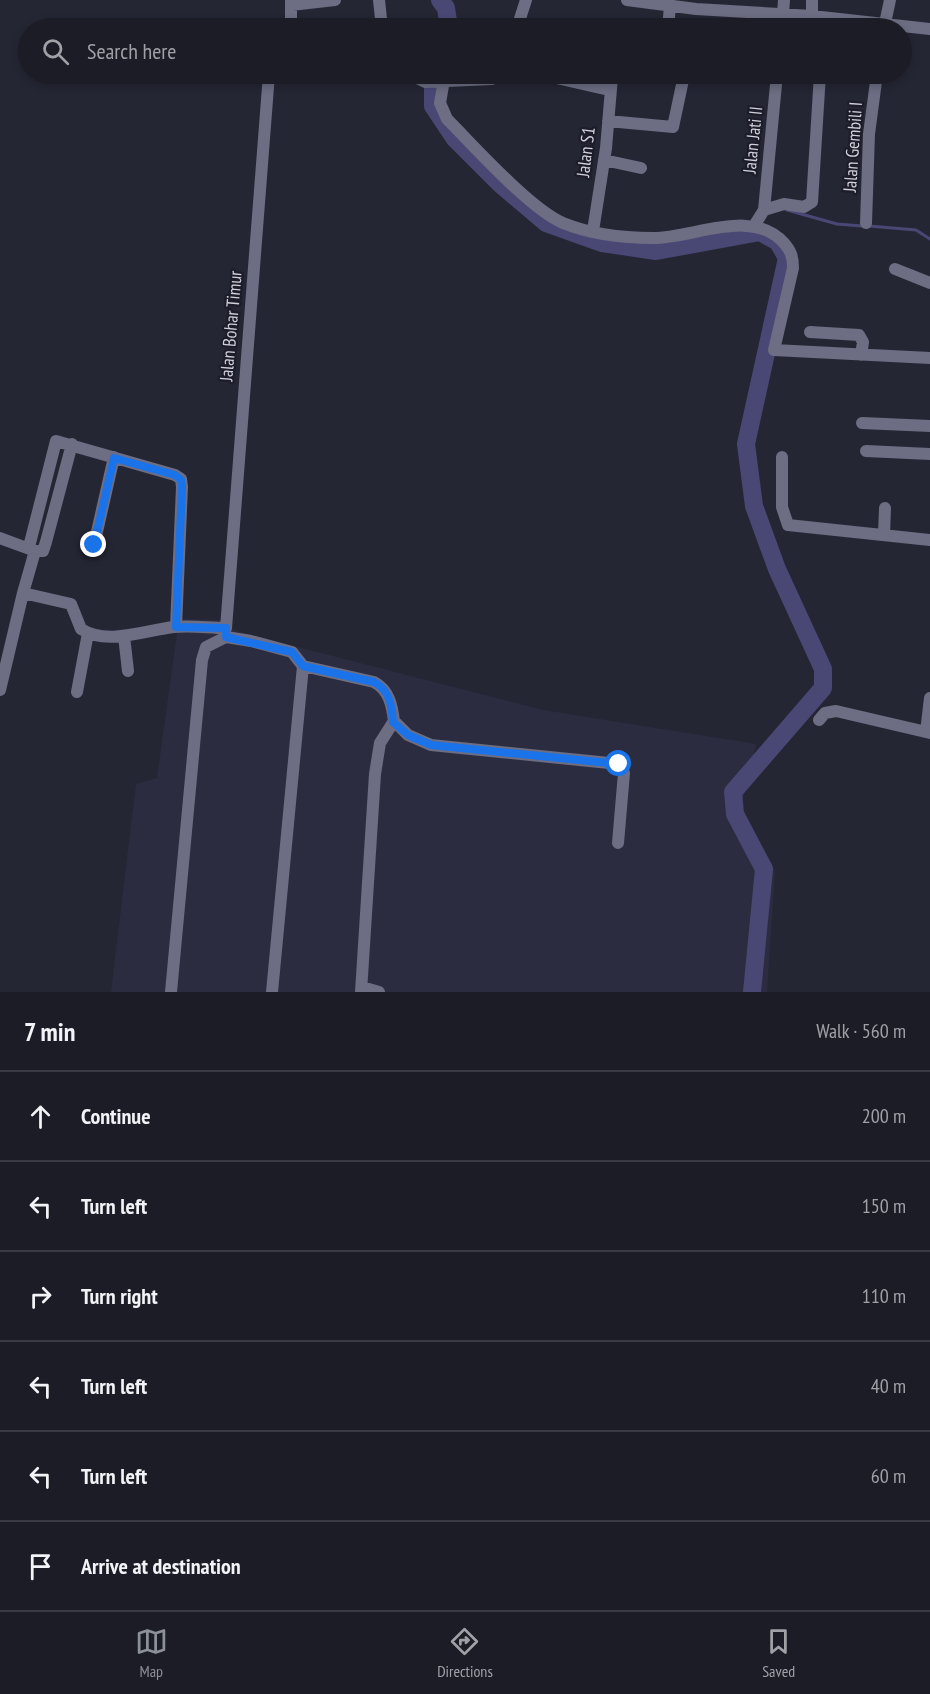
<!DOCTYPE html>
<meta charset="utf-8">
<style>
body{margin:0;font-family:"PT Sans Narrow",sans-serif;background:#25252f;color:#f1f3f6}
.stop{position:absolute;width:18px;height:18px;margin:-14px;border:4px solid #1a73e8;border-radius:50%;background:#fff}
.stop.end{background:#1a73e8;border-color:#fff;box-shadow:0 2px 6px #0008}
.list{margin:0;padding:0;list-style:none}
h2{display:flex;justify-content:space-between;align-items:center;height:78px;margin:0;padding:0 24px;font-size:26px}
h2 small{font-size:20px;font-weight:400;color:#a0a1a7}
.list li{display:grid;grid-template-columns:39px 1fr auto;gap:18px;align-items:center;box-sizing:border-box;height:90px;padding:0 24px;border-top:2px solid #3a3a44}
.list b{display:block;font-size:22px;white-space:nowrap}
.list em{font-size:20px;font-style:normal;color:#a0a1a7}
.icon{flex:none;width:33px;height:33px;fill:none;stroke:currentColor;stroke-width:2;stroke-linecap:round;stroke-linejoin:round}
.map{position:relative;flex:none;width:930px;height:992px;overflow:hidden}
.search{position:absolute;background:#1c1c27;box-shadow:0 3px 9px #0003;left:18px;right:18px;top:18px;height:66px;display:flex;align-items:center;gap:15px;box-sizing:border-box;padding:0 21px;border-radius:33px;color:#a0a1a7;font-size:22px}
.sheet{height:618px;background:#1c1c27}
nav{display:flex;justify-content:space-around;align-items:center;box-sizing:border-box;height:84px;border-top:2px solid #3a3a44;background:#1c1c27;font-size:16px;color:#a0a1a7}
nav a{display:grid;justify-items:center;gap:3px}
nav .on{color:#8c9099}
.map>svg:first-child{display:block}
</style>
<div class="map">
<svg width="930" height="992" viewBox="0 0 930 992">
<rect width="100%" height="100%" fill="#252634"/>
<path fill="#2c2c41" d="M179,619L221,620L236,631L543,710L756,744L738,821L775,870L767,992H111L136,784L157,778Z"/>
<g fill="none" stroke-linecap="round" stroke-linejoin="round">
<path stroke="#494875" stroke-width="3" d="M787,210L837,224L862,226
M869,226L916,230L930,239"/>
<path stroke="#494875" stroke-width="18" d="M440,0L446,8L449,28
M433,74V106L455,139L500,184L546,223L602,243L656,251L760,232L778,242L787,258L746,444L754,506L777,569L823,669V688L733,792L735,814L764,869L752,992"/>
<path stroke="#6d6d83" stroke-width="12" d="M291,0V28
M379,0L382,28
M627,0L696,9L812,16L930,29
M291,5L335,0
M812,16V0
M517,28L526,0
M668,28L670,6
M782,28L784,0
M884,28L890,0
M409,74L425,82L492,79L502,74
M539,74L609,90
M444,80L440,103L447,119C474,146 530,209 563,223C590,234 624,238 653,238C694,238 752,207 784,243C791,251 793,257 793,268L774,350L930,358
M608,121L673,127L683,80L681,74
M604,160L641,168
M764,210L777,74
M866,223L869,134L877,74
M754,226L764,210L784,204L804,207L812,202L820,74
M593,231L606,148L612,77
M895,269L930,283
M810,332L859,335L863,342L861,355
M862,423L930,426
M866,451L930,454
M782,457V507L788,525L930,540
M884,535L885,508
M0,538L35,551L23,593
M94,545L114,457
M29,547L56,441L175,475L181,479L182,487L176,627
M35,551H43L46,542L72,444
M124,636L128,671
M0,690L23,593L71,604L81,629C107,646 146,630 174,627C191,625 209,628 226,628L269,74
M77,692L88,633
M819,720L825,713L836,711L930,733
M926,732L930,698
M362,987L379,992
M171,992L202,660L206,647L226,637L251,641L292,652L303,666L374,682C389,690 392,705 394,721L408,735L431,745L619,764L624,773L618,843
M272,992L303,666
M361,992L375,774L380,743L394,721"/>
</g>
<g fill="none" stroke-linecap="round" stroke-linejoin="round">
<path stroke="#1a73e8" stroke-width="8" d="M94,545L114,458L175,475L181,480L182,487L176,627L226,628V637L292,652L303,666L374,682C389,690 392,705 393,722L408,735L431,745L619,764"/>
</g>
<g text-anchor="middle" stroke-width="4.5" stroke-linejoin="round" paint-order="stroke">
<g font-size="18" fill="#d0d0da" stroke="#1c1c2a">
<text transform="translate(753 140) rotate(-84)" y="6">Jalan Jati II</text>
<text transform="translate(853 147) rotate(-86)" y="6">Jalan Gembili I</text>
<text transform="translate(586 152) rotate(-83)" y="6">Jalan S1</text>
<text transform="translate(231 326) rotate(-85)" y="6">Jalan Bohar Timur</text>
</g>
</g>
</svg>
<div class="stop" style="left:619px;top:764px"></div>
<div class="stop end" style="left:94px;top:545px"></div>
<div class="search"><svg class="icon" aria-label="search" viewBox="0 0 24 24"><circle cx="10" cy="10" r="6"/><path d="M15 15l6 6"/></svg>Search here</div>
</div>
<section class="sheet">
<h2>7 min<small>Walk · 560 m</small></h2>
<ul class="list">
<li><svg class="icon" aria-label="ahead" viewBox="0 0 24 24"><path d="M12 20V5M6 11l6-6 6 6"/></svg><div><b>Continue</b></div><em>200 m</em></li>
<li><svg class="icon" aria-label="left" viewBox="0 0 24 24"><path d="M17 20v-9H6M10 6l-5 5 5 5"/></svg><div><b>Turn left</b></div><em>150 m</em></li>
<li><svg class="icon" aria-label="right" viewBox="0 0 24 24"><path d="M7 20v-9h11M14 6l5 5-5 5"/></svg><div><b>Turn right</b></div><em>110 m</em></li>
<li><svg class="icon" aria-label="left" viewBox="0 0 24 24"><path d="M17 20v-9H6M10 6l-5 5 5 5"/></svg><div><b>Turn left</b></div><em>40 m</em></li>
<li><svg class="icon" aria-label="left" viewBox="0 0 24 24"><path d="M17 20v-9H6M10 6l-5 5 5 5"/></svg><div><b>Turn left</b></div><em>60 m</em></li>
<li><svg class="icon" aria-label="arrive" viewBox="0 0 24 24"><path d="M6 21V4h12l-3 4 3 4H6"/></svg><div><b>Arrive at destination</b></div></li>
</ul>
</section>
<nav>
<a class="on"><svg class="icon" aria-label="map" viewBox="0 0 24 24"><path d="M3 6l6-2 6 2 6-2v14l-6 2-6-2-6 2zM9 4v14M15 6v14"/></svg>Map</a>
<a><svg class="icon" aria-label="directions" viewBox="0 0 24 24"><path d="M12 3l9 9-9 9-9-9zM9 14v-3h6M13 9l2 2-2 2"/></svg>Directions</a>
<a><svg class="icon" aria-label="saved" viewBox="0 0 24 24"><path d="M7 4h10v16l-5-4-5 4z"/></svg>Saved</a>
</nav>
